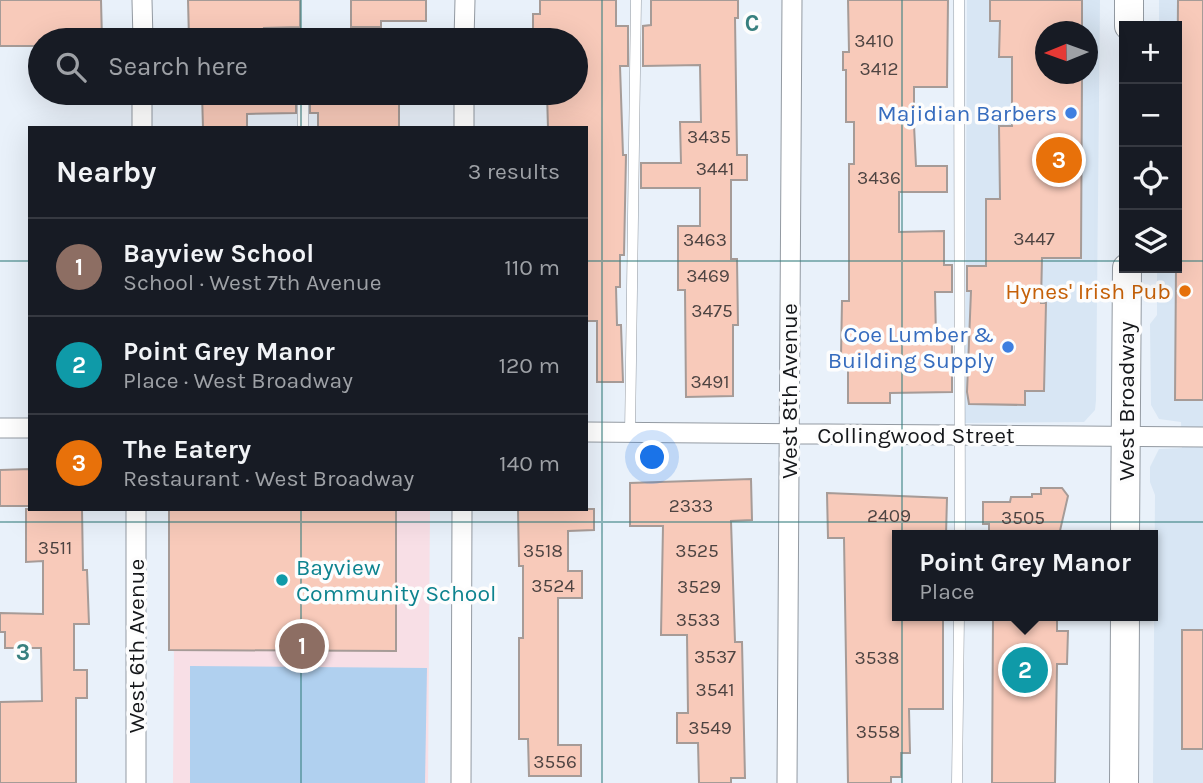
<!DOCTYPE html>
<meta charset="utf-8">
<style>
body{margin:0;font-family:Karla,sans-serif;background:#20242c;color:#f1f3f6}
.controls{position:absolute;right:21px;top:21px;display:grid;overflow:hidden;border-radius:0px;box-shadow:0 7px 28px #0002}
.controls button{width:63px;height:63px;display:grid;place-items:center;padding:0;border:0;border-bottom:2px solid #363941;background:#171b24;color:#f1f3f6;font:35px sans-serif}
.compass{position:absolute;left:1035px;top:21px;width:63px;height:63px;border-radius:50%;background:#171b24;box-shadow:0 7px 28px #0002;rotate:269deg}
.you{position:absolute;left:653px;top:458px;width:24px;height:24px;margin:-18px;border:5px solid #fff;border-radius:50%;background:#1a73e8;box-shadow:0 0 0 10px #1a73e833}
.badge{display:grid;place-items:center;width:46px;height:46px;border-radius:50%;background:#0b8043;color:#fff;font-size:23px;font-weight:700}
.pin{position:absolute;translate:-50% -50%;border:4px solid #fff;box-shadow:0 2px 7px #0006}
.popup{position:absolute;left:892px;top:530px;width:266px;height:91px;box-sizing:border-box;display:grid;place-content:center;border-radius:0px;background:#171b24;filter:drop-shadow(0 2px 5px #0005);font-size:23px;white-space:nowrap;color:#9ea1a6}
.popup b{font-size:26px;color:#f1f3f6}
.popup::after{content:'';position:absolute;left:50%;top:100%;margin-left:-14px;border:14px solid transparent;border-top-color:#171b24}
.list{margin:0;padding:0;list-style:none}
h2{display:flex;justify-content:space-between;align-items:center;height:91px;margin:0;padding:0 28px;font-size:30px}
h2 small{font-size:23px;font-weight:400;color:#9ea1a6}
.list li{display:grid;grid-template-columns:46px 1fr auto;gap:21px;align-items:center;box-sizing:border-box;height:98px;padding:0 28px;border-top:2px solid #363941}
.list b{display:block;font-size:26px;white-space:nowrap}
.list p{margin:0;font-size:23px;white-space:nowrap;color:#9ea1a6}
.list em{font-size:23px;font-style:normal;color:#9ea1a6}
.icon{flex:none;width:38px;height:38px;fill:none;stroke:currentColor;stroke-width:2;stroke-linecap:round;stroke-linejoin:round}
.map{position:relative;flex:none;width:1203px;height:783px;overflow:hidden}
.search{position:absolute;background:#171b24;box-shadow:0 7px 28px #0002;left:28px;top:28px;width:560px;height:77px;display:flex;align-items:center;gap:18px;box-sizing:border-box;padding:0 24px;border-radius:38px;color:#9ea1a6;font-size:26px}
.panel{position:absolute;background:#171b24;box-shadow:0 7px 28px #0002;left:28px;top:126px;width:560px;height:385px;border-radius:0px}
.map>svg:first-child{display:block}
</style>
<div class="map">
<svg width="1203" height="783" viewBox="0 0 1203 783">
<rect width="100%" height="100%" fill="#e9f1fa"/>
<path fill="#d8e6f4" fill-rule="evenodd" d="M967,0H1100L1096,400L1095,410L1084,422L965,423ZM1046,32H1088V74H1046Z
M1159,0H1203V783H1153L1155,495L1150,482V467L1159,449L1182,448L1181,422L1159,419L1151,405L1150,324L1157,315V268H1177V26H1159Z"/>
<path fill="#f8dfe6" d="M175,509H430L428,783H173Z"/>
<path fill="#b0d0ef" d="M190,666L427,668L425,783H190Z"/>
<path fill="#f8caba" stroke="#a69b97" stroke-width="2" d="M0,0H101L102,40H40V46H0Z
M188,0H300V27L264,28L265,37L189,39Z
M351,0H426V21H381V27H351Z
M540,0H616V26H628V66H620L623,155H626L624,255H620V287H616L617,325H621L623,382H597V321H586V128H548L547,93H576V40H533V14H540Z
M651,0H738V18H735L737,155H747V180H731V259H737L738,325H733V396L686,397L685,290H678V226H700V188H641V163H681L680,122H701L700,65L643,66V26L651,25Z
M848,0H948L947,87H914V125L916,166H947V192H899V232L944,231V265H952V292H935L936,337H952V392L890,393V403H848V357H841L842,301H849V164H854V122H846V70H843V52H849Z
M990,0H1082V32H1046V74H1082L1081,258H1042L1041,303H1046L1044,391H1025V405L969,404L967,392L971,291H967V266H986V199H1000L999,126H1012V57H999L1000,21H990Z
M1178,0H1203V400H1175Z
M202,93H296V113L247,114V128H203Z
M310,93H399V128L318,127V113H310Z
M30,469V506H0V470Z
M751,479L752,520L731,521L735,642H742L745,778H731V783H699L698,743H677V713H688L687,635H661L663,526H630V483Z
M1041,488H1062L1068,496L1059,535H994V531H989V524H983V502H1010L1011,497H1032V494H1041Z
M827,493L947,498L946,535H897V616L943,618V709H909L910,753H901V777H891V783H848L844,538H828Z
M26,509H82L83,570H87L89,624H74V670H87V698H76V783H0V702L42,701L41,648H5V632H0V613L43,614V561L26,562Z
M169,509H396V651L169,650Z
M518,509H594V530L568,531V571H582V598H558V745H581V776H529L528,739H519V638H523V566H519Z
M993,616H1057V631H1068L1067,664H1057L1055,783H992Z
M1182,630H1203V749H1182Z"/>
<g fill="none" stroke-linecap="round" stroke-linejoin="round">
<g stroke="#939aa2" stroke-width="11">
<path id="service" d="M959,0L960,535
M303,128V93
M630,433L636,0
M957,783L959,616"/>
</g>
<g stroke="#939aa2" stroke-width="21">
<path id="minor" d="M142,0L143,40
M464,40L465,0
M142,128V93
M464,128V93
M0,428H30
M586,432L1203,437
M136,509V783
M461,783L462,509
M787,783L792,0"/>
</g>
<g stroke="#939aa2" stroke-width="30">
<path id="secondary" d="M1129,26V0
M1125,535L1127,268
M1124,783L1125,616"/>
</g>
<use href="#service" stroke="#fff" stroke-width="10"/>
<use href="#minor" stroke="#fff" stroke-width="19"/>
<use href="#secondary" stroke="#fff" stroke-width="28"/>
</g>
<path fill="none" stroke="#38807f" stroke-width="2" stroke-opacity="0.55" d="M301,0V40M602,0V783M902,0V783M301,93V128M0,261H30M586,261H1124M1177,261H1203M301,509V783M0,522H1203"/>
<g fill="#3f7fe0" stroke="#fdfdfd" stroke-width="2.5">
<circle cx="1071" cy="113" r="7"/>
<circle cx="1008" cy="347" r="7"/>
</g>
<circle fill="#e8710a" stroke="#fdfdfd" stroke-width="2.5" cx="1185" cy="291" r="7"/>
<circle fill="#0f9aa8" stroke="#fdfdfd" stroke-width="2.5" cx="282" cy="580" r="7"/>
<g text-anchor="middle" stroke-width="7" stroke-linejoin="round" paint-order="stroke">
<g font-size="19" fill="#4e4442">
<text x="874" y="47">3410</text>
<text x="879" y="75">3412</text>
<text x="709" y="143">3435</text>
<text x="715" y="175">3441</text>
<text x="879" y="184">3436</text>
<text x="1034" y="245">3447</text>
<text x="705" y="246">3463</text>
<text x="708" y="282">3469</text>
<text x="712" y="317">3475</text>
<text x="710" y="388">3491</text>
<text x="691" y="512">2333</text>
<text x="889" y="522">2409</text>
<text x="1023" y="524">3505</text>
<text x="55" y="554">3511</text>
<text x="543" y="557">3518</text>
<text x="697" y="557">3525</text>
<text x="553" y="592">3524</text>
<text x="699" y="593">3529</text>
<text x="698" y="626">3533</text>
<text x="715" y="663">3537</text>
<text x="877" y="664">3538</text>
<text x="715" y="696">3541</text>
<text x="710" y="734">3549</text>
<text x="878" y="738">3558</text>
<text x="555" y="768">3556</text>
</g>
<g font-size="23" fill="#366cbe" stroke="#fdfdfd" text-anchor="end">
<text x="1057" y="121">Majidian Barbers</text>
<text x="994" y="342">Coe Lumber &amp;<tspan x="994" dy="26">Building Supply</tspan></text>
</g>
<g font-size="23" fill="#c56008" stroke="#fdfdfd" text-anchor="end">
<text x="1171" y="299">Hynes' Irish Pub</text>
</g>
<g font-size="23" fill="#15171a" stroke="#fdfdfd">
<text transform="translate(789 391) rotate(-90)" y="8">West 8th Avenue</text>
<text transform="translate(1126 401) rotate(-90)" y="8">West Broadway</text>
<text x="916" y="443">Collingwood Street</text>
<text transform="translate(136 646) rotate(-90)" y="8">West 6th Avenue</text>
</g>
<g font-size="23" fill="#0d838f" stroke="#fdfdfd" text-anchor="start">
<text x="296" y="575">Bayview<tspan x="296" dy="26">Community School</tspan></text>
</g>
</g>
<g font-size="23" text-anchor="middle" font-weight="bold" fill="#38807f" stroke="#fdfdfd" stroke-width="7" stroke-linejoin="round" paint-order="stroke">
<text x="752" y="31">C</text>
<text x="23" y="660">3</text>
</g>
</svg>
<div class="controls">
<button>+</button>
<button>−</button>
<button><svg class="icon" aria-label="locate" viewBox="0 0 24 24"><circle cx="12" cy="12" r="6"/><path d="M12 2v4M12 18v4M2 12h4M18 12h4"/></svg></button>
<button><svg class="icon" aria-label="layers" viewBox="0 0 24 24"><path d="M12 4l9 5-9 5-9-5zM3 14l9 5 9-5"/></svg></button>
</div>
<svg class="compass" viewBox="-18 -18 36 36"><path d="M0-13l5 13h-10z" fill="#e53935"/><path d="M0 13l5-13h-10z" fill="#9ea1a6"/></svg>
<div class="you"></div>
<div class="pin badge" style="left:302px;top:646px;background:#8d6e63">1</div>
<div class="pin badge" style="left:1025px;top:670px;background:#0f9aa8">2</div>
<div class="popup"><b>Point Grey Manor</b>Place</div>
<div class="pin badge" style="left:1059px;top:160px;background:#e8710a">3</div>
<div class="search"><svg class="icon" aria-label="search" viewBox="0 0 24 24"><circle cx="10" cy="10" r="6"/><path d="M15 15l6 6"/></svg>Search here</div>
<section class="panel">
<h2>Nearby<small>3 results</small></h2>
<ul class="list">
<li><span class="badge" style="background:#8d6e63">1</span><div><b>Bayview School</b><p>School · West 7th Avenue</p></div><em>110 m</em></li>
<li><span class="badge" style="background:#0f9aa8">2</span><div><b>Point Grey Manor</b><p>Place · West Broadway</p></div><em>120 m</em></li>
<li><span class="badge" style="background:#e8710a">3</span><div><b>The Eatery</b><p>Restaurant · West Broadway</p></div><em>140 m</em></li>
</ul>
</section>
</div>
